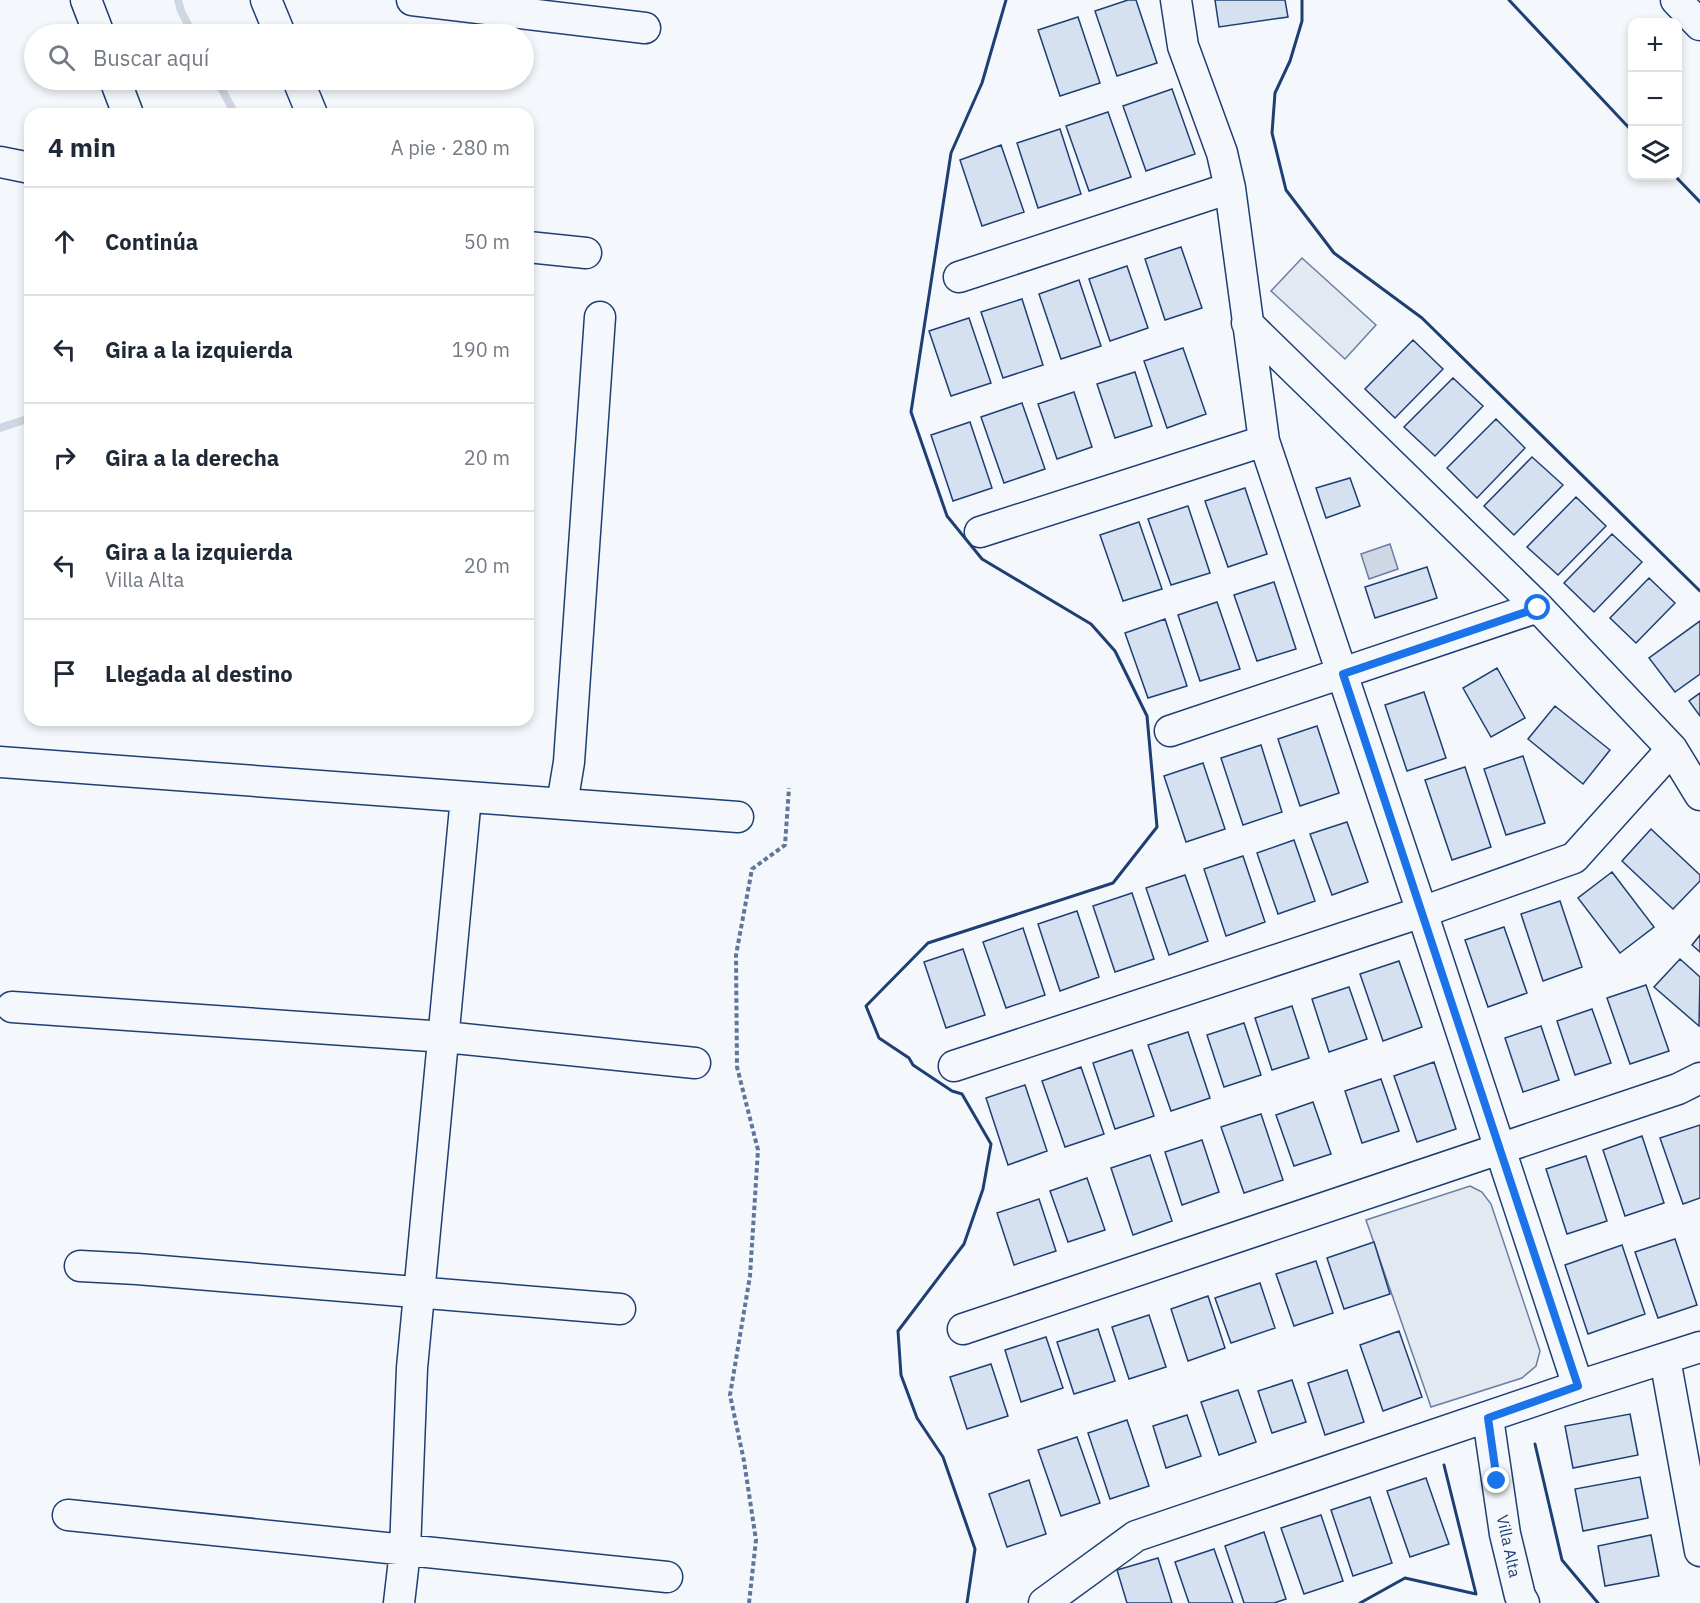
<!DOCTYPE html>
<html lang="es">
<meta charset="utf-8">
<style>
body{margin:0;font-family:"IBM Plex Sans",sans-serif;background:#f6f6f7;color:#1f2937}
.controls{position:absolute;right:18px;top:18px;display:grid;overflow:hidden;border-radius:12px;box-shadow:0 3px 9px #0003}
.controls button{width:54px;height:54px;display:grid;place-items:center;padding:0;border:0;border-bottom:2px solid #e0e1e3;background:#fff;color:#1f2937;font:30px sans-serif}
.stop{position:absolute;width:18px;height:18px;margin:-14px;border:4px solid #1a73e8;border-radius:50%;background:#fff}
.stop.end{background:#1a73e8;border-color:#fff;box-shadow:0 2px 6px #0008}
.list{margin:0;padding:0;list-style:none}
h2{display:flex;justify-content:space-between;align-items:center;height:78px;margin:0;padding:0 24px;font-size:26px}
h2 small{font-size:20px;font-weight:400;color:#747a83}
.list li{display:grid;grid-template-columns:39px 1fr auto;gap:18px;align-items:center;box-sizing:border-box;height:108px;padding:0 24px;border-top:2px solid #e0e1e3}
.list b{display:block;font-size:22px;white-space:nowrap}
.list p{margin:0;font-size:20px;white-space:nowrap;color:#747a83}
.list em{font-size:20px;font-style:normal;color:#747a83}
.icon{flex:none;width:33px;height:33px;fill:none;stroke:currentColor;stroke-width:2;stroke-linecap:round;stroke-linejoin:round}
.map{position:relative;flex:none;width:1700px;height:1603px;overflow:hidden}
.search{position:absolute;background:#fff;box-shadow:0 3px 9px #0003;left:24px;top:24px;width:510px;height:66px;display:flex;align-items:center;gap:15px;box-sizing:border-box;padding:0 21px;border-radius:33px;color:#747a83;font-size:22px}
.panel{position:absolute;background:#fff;box-shadow:0 3px 9px #0003;left:24px;top:108px;width:510px;height:618px;border-radius:18px}
.map>svg:first-child{display:block}
</style>
<div class="map">
<svg width="1700" height="1603" viewBox="0 0 1700 1603">
<rect width="100%" height="100%" fill="#f4f7fb"/>
<path fill="#e3e9f0" stroke="#687fa3" stroke-width="1.5" d="M1302,258L1376,325L1345,359L1271,291Z
M1470,1186L1482,1192L1491,1204L1540,1351L1536,1366L1522,1378L1431,1407L1366,1220Z"/>
<path fill="#cfd7e4" stroke="#687fa3" stroke-width="1.5" d="M1390,544L1398,569L1369,579L1361,554Z"/>
<g fill="none" stroke-linecap="round" stroke-linejoin="round">
<path stroke="#cfd7e4" stroke-width="8" d="M178,0L181,11L193,34
M217,80L235,114
M0,428L30,418"/>
</g>
<path fill="#d5e0f0" stroke="#1d3f73" stroke-width="1.5" d="M1128,0H1136L1157,63L1117,76L1095,11Z
M1215,0H1285L1288,17L1219,27Z
M1078,17L1100,83L1060,96L1038,30Z
M1172,89L1195,154L1146,171L1123,106Z
M1108,112L1131,177L1089,191L1066,126Z
M1060,129L1081,194L1038,208L1017,143Z
M1001,145L1024,212L982,226L960,160Z
M1181,247L1202,308L1165,320L1145,259Z
M1127,266L1148,328L1110,341L1089,279Z
M1079,280L1101,346L1061,359L1039,294Z
M1022,299L1043,365L1003,378L981,312Z
M969,318L991,383L951,396L929,331Z
M1413,340L1443,369L1395,418L1365,389Z
M1183,348L1206,414L1167,428L1144,361Z
M1135,372L1152,426L1115,438L1097,384Z
M1453,378L1483,406L1435,456L1404,427Z
M1074,392L1092,447L1057,459L1038,404Z
M1022,403L1045,469L1004,483L981,417Z
M1496,419L1525,448L1477,498L1447,468Z
M970,422L992,488L953,501L931,435Z
M1532,457L1563,485L1514,535L1484,506Z
M1350,478L1360,506L1326,518L1316,488Z
M1245,488L1267,554L1228,567L1205,501Z
M1576,497L1606,526L1558,575L1527,547Z
M1188,506L1210,573L1171,585L1148,519Z
M1139,522L1162,589L1123,601L1100,535Z
M1612,534L1642,562L1594,612L1564,583Z
M1427,567L1437,598L1375,618L1365,587Z
M1649,578L1675,603L1636,643L1610,618Z
M1274,582L1296,649L1257,661L1234,595Z
M1217,602L1240,669L1200,681L1178,615Z
M1165,619L1187,686L1148,698L1125,633Z
M1700,621V674L1675,692L1649,658Z
M1497,668L1525,718L1491,737L1463,688Z
M1424,692L1446,758L1407,771L1385,705Z
M1700,693V716L1689,701Z
M1555,706L1610,750L1583,784L1528,739Z
M1317,726L1339,793L1300,806L1278,739Z
M1261,745L1282,812L1243,825L1221,758Z
M1523,756L1545,823L1506,835L1484,769Z
M1203,763L1225,829L1186,842L1164,776Z
M1465,767L1491,847L1452,860L1425,780Z
M1347,822L1368,882L1332,895L1310,834Z
M1651,829L1700,875V881L1673,909L1622,861Z
M1294,840L1315,901L1278,914L1257,853Z
M1243,856L1265,922L1226,936L1204,869Z
M1612,872L1654,927L1620,953L1578,898Z
M1185,875L1208,941L1169,955L1146,888Z
M1132,893L1154,959L1115,972L1093,906Z
M1560,901L1582,967L1543,981L1521,914Z
M1077,911L1099,977L1060,991L1038,924Z
M1504,927L1527,993L1488,1007L1465,940Z
M1023,928L1045,995L1006,1008L983,942Z
M1700,935V952L1692,945Z
M963,949L985,1015L946,1028L924,962Z
M1680,959L1700,977L1699,1026L1654,987Z
M1399,961L1422,1027L1383,1041L1360,974Z
M1646,985L1669,1051L1630,1064L1607,998Z
M1349,987L1367,1039L1329,1052L1312,999Z
M1292,1006L1309,1058L1272,1070L1255,1018Z
M1592,1009L1611,1063L1575,1075L1557,1021Z
M1244,1023L1261,1075L1224,1087L1207,1035Z
M1541,1026L1559,1080L1523,1092L1505,1038Z
M1188,1032L1210,1098L1171,1111L1148,1045Z
M1132,1050L1154,1116L1115,1129L1093,1063Z
M1434,1062L1456,1129L1417,1142L1394,1076Z
M1081,1067L1104,1134L1065,1147L1042,1081Z
M1381,1079L1399,1131L1362,1143L1345,1091Z
M1025,1085L1047,1151L1008,1165L986,1098Z
M1313,1102L1331,1154L1294,1166L1276,1115Z
M1261,1114L1283,1180L1244,1193L1221,1127Z
M1700,1125V1198L1683,1204L1660,1138Z
M1642,1136L1664,1203L1625,1216L1603,1150Z
M1202,1140L1219,1192L1182,1205L1165,1152Z
M1150,1155L1172,1221L1133,1235L1111,1168Z
M1586,1156L1607,1221L1567,1234L1546,1169Z
M1087,1178L1105,1230L1068,1242L1050,1191Z
M1039,1199L1056,1251L1014,1265L997,1213Z
M1675,1239L1697,1305L1658,1318L1635,1252Z
M1374,1242L1390,1294L1344,1309L1327,1258Z
M1622,1245L1645,1314L1588,1334L1565,1265Z
M1316,1261L1333,1313L1294,1326L1276,1274Z
M1260,1283L1275,1328L1231,1343L1215,1298Z
M1208,1296L1225,1348L1188,1361L1171,1309Z
M1149,1315L1166,1367L1129,1379L1112,1327Z
M1098,1329L1115,1381L1074,1394L1057,1342Z
M1399,1331L1422,1397L1383,1411L1360,1345Z
M1046,1337L1063,1388L1021,1402L1005,1350Z
M991,1364L1008,1416L967,1429L950,1377Z
M1347,1370L1364,1422L1325,1435L1308,1383Z
M1292,1380L1306,1422L1272,1433L1258,1391Z
M1238,1390L1256,1442L1219,1455L1201,1402Z
M1630,1414L1638,1455L1573,1468L1565,1426Z
M1187,1415L1201,1456L1166,1468L1153,1426Z
M1127,1420L1149,1486L1110,1499L1088,1433Z
M1077,1437L1100,1503L1061,1516L1038,1450Z
M1640,1477L1648,1518L1583,1531L1575,1489Z
M1426,1478L1449,1544L1410,1557L1387,1491Z
M1029,1480L1046,1534L1007,1547L989,1494Z
M1370,1497L1392,1563L1353,1576L1331,1510Z
M1321,1515L1343,1581L1304,1594L1281,1528Z
M1264,1532L1286,1599L1274,1603H1244L1225,1546Z
M1651,1535L1659,1576L1605,1586L1598,1546Z
M1214,1549L1233,1603H1189L1175,1562Z
M1158,1558L1172,1603H1127L1117,1570Z"/>
<g fill="none" stroke-linecap="round" stroke-linejoin="round">
<g stroke="#1d3f73" stroke-width="33">
<path id="minor" d="M86,0L99,34
M266,0L280,34
M412,0L645,28
M1176,0L1183,46L1222,153L1230,188L1264,441L1422,912L1578,1386
M1676,0L1700,25
M115,80L128,114
M298,80L312,114
M0,162L30,168
M528,247L586,253
M959,277L1230,188
M1247,323L1538,607L1672,749L1700,795
M980,532L1264,441
M1170,731L1538,607
M0,762L738,817
M562,804L569,762L600,317
M12,1007L445,1037L695,1063
M954,1066L1422,912L1574,858L1672,749
M80,1266L137,1269L620,1309
M963,1329L1678,1089L1700,1078
M1665,1359L1700,1551
M1488,1418L1505,1534L1520,1596L1524,1603
M68,1515L667,1577
M399,1603L405,1551L412,1368L466,797
M1044,1603L1136,1536L1578,1386L1700,1347"/>
</g>
<path stroke="#5e769c" stroke-width="4" stroke-dasharray="4.5 3" stroke-linecap="butt" d="M749,1603L756,1540L744,1461L730,1395L750,1276L758,1150L737,1067L736,955L752,869L785,845L789,788"/>
<use href="#minor" stroke="#f4f7fb" stroke-width="30"/>
<path stroke="#1d3f73" stroke-width="3" d="M1302,0V21L1290,61L1275,93L1272,133L1286,190L1334,253L1422,318L1700,591
M1509,0L1632,131
M1675,176L1700,202
M1535,1444L1562,1560L1598,1603
M967,1603L975,1549L943,1457L917,1418L901,1375L898,1331L964,1244L983,1189L991,1144L962,1094L952,1091L913,1065L909,1058L879,1038L866,1006L928,943L1113,883L1157,827L1147,716L1115,651L1091,624L982,559L947,516L911,412L951,153L982,83L1006,0
M1360,1603L1405,1578L1476,1594L1444,1465"/>
</g>
<g fill="none" stroke-linecap="round" stroke-linejoin="round">
<path stroke="#1a73e8" stroke-width="8" d="M1497,1481L1488,1418L1578,1386L1343,674L1538,608"/>
</g>
<g text-anchor="middle" stroke-width="4.5" stroke-linejoin="round" paint-order="stroke">
<g font-size="16" fill="#1d3f73" stroke="#f4f7fb">
<text transform="translate(1509 1546) rotate(78)" y="6">Villa Alta</text>
</g>
</g>
</svg>
<div class="controls">
<button>+</button>
<button>−</button>
<button><svg class="icon" aria-label="layers" viewBox="0 0 24 24"><path d="M12 4l9 5-9 5-9-5zM3 14l9 5 9-5"/></svg></button>
</div>
<div class="stop" style="left:1538px;top:608px"></div>
<div class="stop end" style="left:1497px;top:1481px"></div>
<div class="search"><svg class="icon" aria-label="search" viewBox="0 0 24 24"><circle cx="10" cy="10" r="6"/><path d="M15 15l6 6"/></svg>Buscar aquí</div>
<section class="panel">
<h2>4 min<small>A pie · 280 m</small></h2>
<ul class="list">
<li><svg class="icon" aria-label="ahead" viewBox="0 0 24 24"><path d="M12 20V5M6 11l6-6 6 6"/></svg><div><b>Continúa</b></div><em>50 m</em></li>
<li><svg class="icon" aria-label="left" viewBox="0 0 24 24"><path d="M17 20v-9H6M10 6l-5 5 5 5"/></svg><div><b>Gira a la izquierda</b></div><em>190 m</em></li>
<li><svg class="icon" aria-label="right" viewBox="0 0 24 24"><path d="M7 20v-9h11M14 6l5 5-5 5"/></svg><div><b>Gira a la derecha</b></div><em>20 m</em></li>
<li><svg class="icon" aria-label="left" viewBox="0 0 24 24"><path d="M17 20v-9H6M10 6l-5 5 5 5"/></svg><div><b>Gira a la izquierda</b><p>Villa Alta</p></div><em>20 m</em></li>
<li><svg class="icon" aria-label="arrive" viewBox="0 0 24 24"><path d="M6 21V4h12l-3 4 3 4H6"/></svg><div><b>Llegada al destino</b></div></li>
</ul>
</section>
</div>
